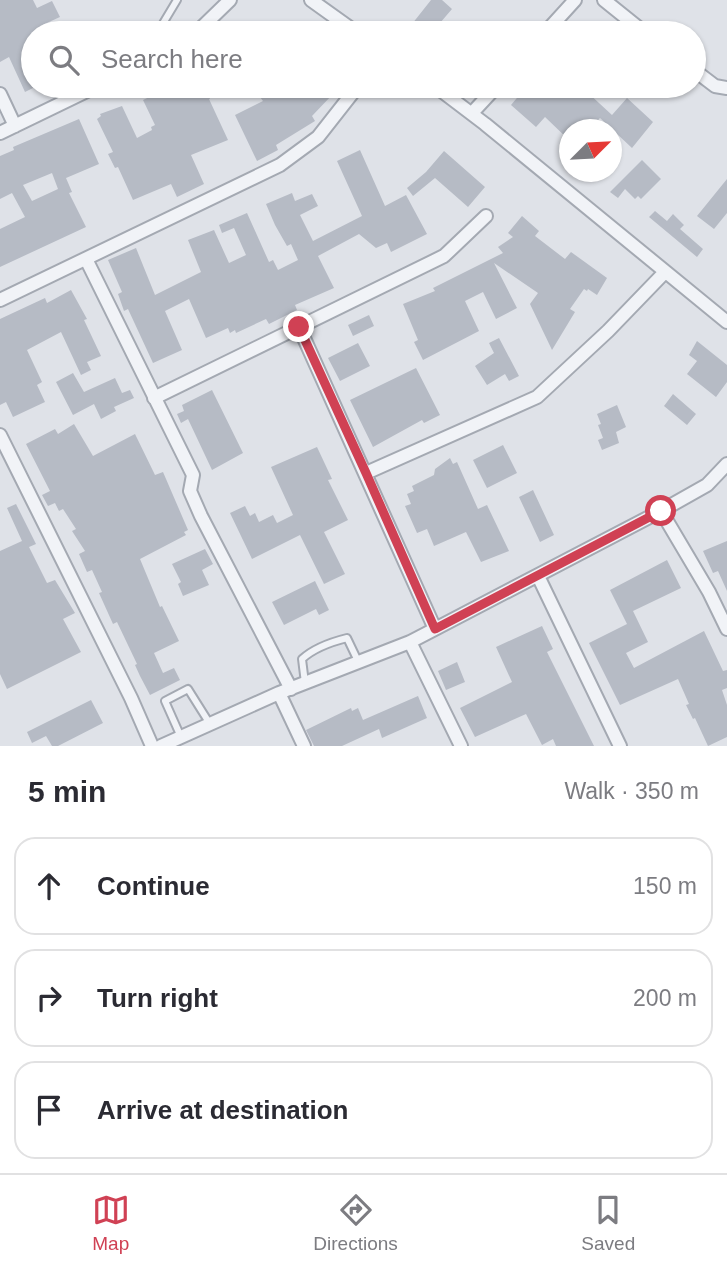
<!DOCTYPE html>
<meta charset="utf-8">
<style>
body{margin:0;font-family:Arial,sans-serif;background:#f7f7f7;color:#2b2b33}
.compass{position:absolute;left:559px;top:119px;width:63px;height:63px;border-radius:50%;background:#fff;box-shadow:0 2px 5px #0004;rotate:66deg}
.stop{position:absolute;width:21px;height:21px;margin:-16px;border:5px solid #d04154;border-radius:50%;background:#fff}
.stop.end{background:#d04154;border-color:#fff;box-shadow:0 2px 7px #0008}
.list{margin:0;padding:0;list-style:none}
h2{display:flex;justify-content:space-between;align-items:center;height:91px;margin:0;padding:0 28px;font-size:30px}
h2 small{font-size:23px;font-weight:400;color:#7c7c81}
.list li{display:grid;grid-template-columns:46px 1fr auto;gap:21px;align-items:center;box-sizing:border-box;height:98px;margin:0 14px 14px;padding:0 14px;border:2px solid #e1e1e2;border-radius:21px}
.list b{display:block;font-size:26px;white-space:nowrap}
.list em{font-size:23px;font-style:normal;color:#7c7c81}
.icon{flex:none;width:38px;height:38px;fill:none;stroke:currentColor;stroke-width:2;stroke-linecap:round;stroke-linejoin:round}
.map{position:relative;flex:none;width:727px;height:746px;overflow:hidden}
.search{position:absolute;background:#fff;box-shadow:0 2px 5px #0004;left:21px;right:21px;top:21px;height:77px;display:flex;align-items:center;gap:18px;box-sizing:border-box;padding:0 24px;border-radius:38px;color:#7c7c81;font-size:26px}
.sheet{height:427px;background:#fff}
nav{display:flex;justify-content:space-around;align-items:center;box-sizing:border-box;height:98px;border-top:2px solid #e1e1e2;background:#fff;font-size:19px;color:#7c7c81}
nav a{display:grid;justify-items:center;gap:4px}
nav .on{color:#d04154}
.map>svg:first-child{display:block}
</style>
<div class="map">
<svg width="727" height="746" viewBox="0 0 727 746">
<rect width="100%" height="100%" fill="#dfe2e8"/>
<path fill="#b6bbc5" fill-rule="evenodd" d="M0,0H33L37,8L52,1L60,17L40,26L44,33H33V88L25,92L9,57L0,62Z
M431,0H442L452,9L440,23L454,33H423L412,24Z
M167,86H205L210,99H209L228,140L191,155L204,184L177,197L171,184L133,200L118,167L115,168L108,154L113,152L97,119L101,116L100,114L122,106L137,138L152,130L151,127L155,125L143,100L168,88Z
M278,86H324L333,94L312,116L315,121L276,145L278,150L257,161L235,115L263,101L260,97Z
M527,86H568L581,97L586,91L612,115L627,98L653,122L632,148L600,118L589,130H570V141L545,117L536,127L511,105Z
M79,119L99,164L66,178L72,192L69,193L86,227L0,267V229L25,217L12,193L0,199V156L14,150L13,147ZM52,173L58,189L32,201L23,185Z
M360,150L385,206L406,195L427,234L391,252L387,243L376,248L359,234L318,256L334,288L295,305L297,310L269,324L266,319L236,333L235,330L230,333L228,328L206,338L189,299L165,311L182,350L153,363L128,309L124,311L118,294L122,292L108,260L136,248L155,295L201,272L188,240L214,230L229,263L246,255L234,228L222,233L219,225L247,213L269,262L273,260L278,270L298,260L291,244L287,246L275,225L266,204L292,193L295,201L312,194L318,206L300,215L313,241L362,216L337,161Z
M444,151L485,187L468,207L435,178L413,196L407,188L426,172Z
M642,160L661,179L641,199L638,196L635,199L625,189L618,198L610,192Z
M727,179V213L714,229L697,216Z
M655,211L667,221L673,214L684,225L680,229L703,249L697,257L649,217Z
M522,216L539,231L535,236L565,259L571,252L607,278L597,295L588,289L587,291L584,289L570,309L575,312L552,350L530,304L538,293L494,263L517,308L496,319L483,292L465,301L479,331L423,360L414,342L418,340L403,304L435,291L433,288L503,253L498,247L513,237L508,233Z
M71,290L87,319L84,320L101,356L87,362L91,370L81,375L61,332L27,350L42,382L37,385L45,402L13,417L6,402L0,405V319L45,298L47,303Z
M369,315L374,326L353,336L348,325Z
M499,338L519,376L509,381L505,374L487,385L475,366L494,353L489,343Z
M697,341L727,365V382L716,397L687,374L697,361L689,355Z
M358,343L370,366L340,381L328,358Z
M416,368L440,415L424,423L422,420L373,447L350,400Z
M73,373L84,392L115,378L122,393L130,390L134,398L114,407L116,411L101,419L94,404L73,415L56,382Z
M212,390L243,453L212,470L188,419L181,423L177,414L184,411L182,405Z
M673,394L696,414L687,425L664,406Z
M617,405L626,427L616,432L619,443L602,450L598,440L603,438L598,425L601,424L597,414Z
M74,424L93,456L135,434L155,475L163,472L188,530L184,532L186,535L140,559L160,607L162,606L179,641L154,653L163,673L174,668L180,680L150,695L140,676L135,665L137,664L117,622L113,624L99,593L102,592L92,570L87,572L79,554L85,551L72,531L76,529L63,509L59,511L55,503L48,506L42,495L50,491L26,444L55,429L58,434Z
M503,445L517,473L487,488L473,460Z
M317,447L332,479L328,480L348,520L324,532L345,574L324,584L300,535L252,559L230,513L245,506L250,516L255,513L259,522L273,515L277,523L293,515L271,467Z
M450,458L453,464L457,462L478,509L487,505L509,551L481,562L466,532L434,546L427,529L417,533L405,506L411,504L407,494L414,491L412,486L434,475L435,469Z
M533,490L554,535L540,542L519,497Z
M16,504L36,544L29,547L47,583L55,580L75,613L63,619L81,652L7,689L0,674V551L22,541L7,508Z
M727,541V591L718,571L713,573L703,551Z
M205,549L213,564L202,570L209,585L183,596L178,584L181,582L172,564Z
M667,560L681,588L633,611L648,642L626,653L634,668L704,631L723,671L727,670V688L722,690L727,705V737L708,746L695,718L693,719L686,705L689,704L678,679L620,705L589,643L627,624L610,590Z
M315,581L329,610L319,615L316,609L284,625L272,602Z
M542,626L553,649L547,652L594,746H556L553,739L542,745L526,714L475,737L460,708L512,682L496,647Z
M457,662L465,682L446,690L438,671Z
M418,696L427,718L382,738L379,729L342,746H314L306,730L351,708L352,711L358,708L363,720Z
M91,700L103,723L58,746H52L46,736L32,743L27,732Z"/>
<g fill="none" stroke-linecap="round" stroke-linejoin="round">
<g stroke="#a4a9b2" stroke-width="10">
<path id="lane" d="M162,25L177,0
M305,683L302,659C314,648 331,642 347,638L358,661
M181,737L165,701L188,689L210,724"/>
</g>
<g stroke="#a4a9b2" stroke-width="16">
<path id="street" d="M311,0L357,33
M604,0L645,33
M196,33L230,0
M545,33L575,0
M694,70L715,86L727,88
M435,86L485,124L727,322
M0,94L15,126
M472,113L497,86
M0,133L97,86
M86,259L193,475L190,491L201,516L291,689
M0,300L280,165L318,137L358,86
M154,398L444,256L486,216
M0,435L131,698L152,746
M366,473L537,397L608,331L665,272
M661,511L709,592L727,629
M538,576L620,746
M435,629L661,511L707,485L727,464
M410,642L461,746
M279,693L304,746
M161,746L279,693L410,642L435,629L299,327"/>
</g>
<use href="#lane" stroke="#f1f3f7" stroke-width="6"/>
<use href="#street" stroke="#f1f3f7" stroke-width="12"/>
</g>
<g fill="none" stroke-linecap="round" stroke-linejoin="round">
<path stroke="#d04154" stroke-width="9" d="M299,327L366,473L435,629L661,511"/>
</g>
</svg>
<svg class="compass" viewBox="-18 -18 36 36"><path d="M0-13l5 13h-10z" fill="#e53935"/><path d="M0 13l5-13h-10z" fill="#7c7c81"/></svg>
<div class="stop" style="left:661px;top:511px"></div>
<div class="stop end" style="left:299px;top:327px"></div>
<div class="search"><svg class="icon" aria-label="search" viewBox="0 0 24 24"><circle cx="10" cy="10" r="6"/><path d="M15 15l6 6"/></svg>Search here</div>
</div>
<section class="sheet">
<h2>5 min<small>Walk · 350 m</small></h2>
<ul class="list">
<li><svg class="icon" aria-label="ahead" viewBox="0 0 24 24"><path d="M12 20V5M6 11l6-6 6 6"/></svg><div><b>Continue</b></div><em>150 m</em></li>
<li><svg class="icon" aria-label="right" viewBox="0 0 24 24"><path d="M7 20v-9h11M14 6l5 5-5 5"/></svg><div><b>Turn right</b></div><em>200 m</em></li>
<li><svg class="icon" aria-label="arrive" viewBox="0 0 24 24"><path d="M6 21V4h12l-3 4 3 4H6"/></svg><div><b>Arrive at destination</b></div></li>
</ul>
</section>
<nav>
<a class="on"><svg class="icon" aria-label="map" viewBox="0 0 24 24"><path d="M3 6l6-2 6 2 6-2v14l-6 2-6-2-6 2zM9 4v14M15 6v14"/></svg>Map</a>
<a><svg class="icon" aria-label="directions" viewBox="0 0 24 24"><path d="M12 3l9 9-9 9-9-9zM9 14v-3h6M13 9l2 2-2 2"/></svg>Directions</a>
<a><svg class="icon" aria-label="saved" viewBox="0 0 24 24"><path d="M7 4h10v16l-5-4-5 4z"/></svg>Saved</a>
</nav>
